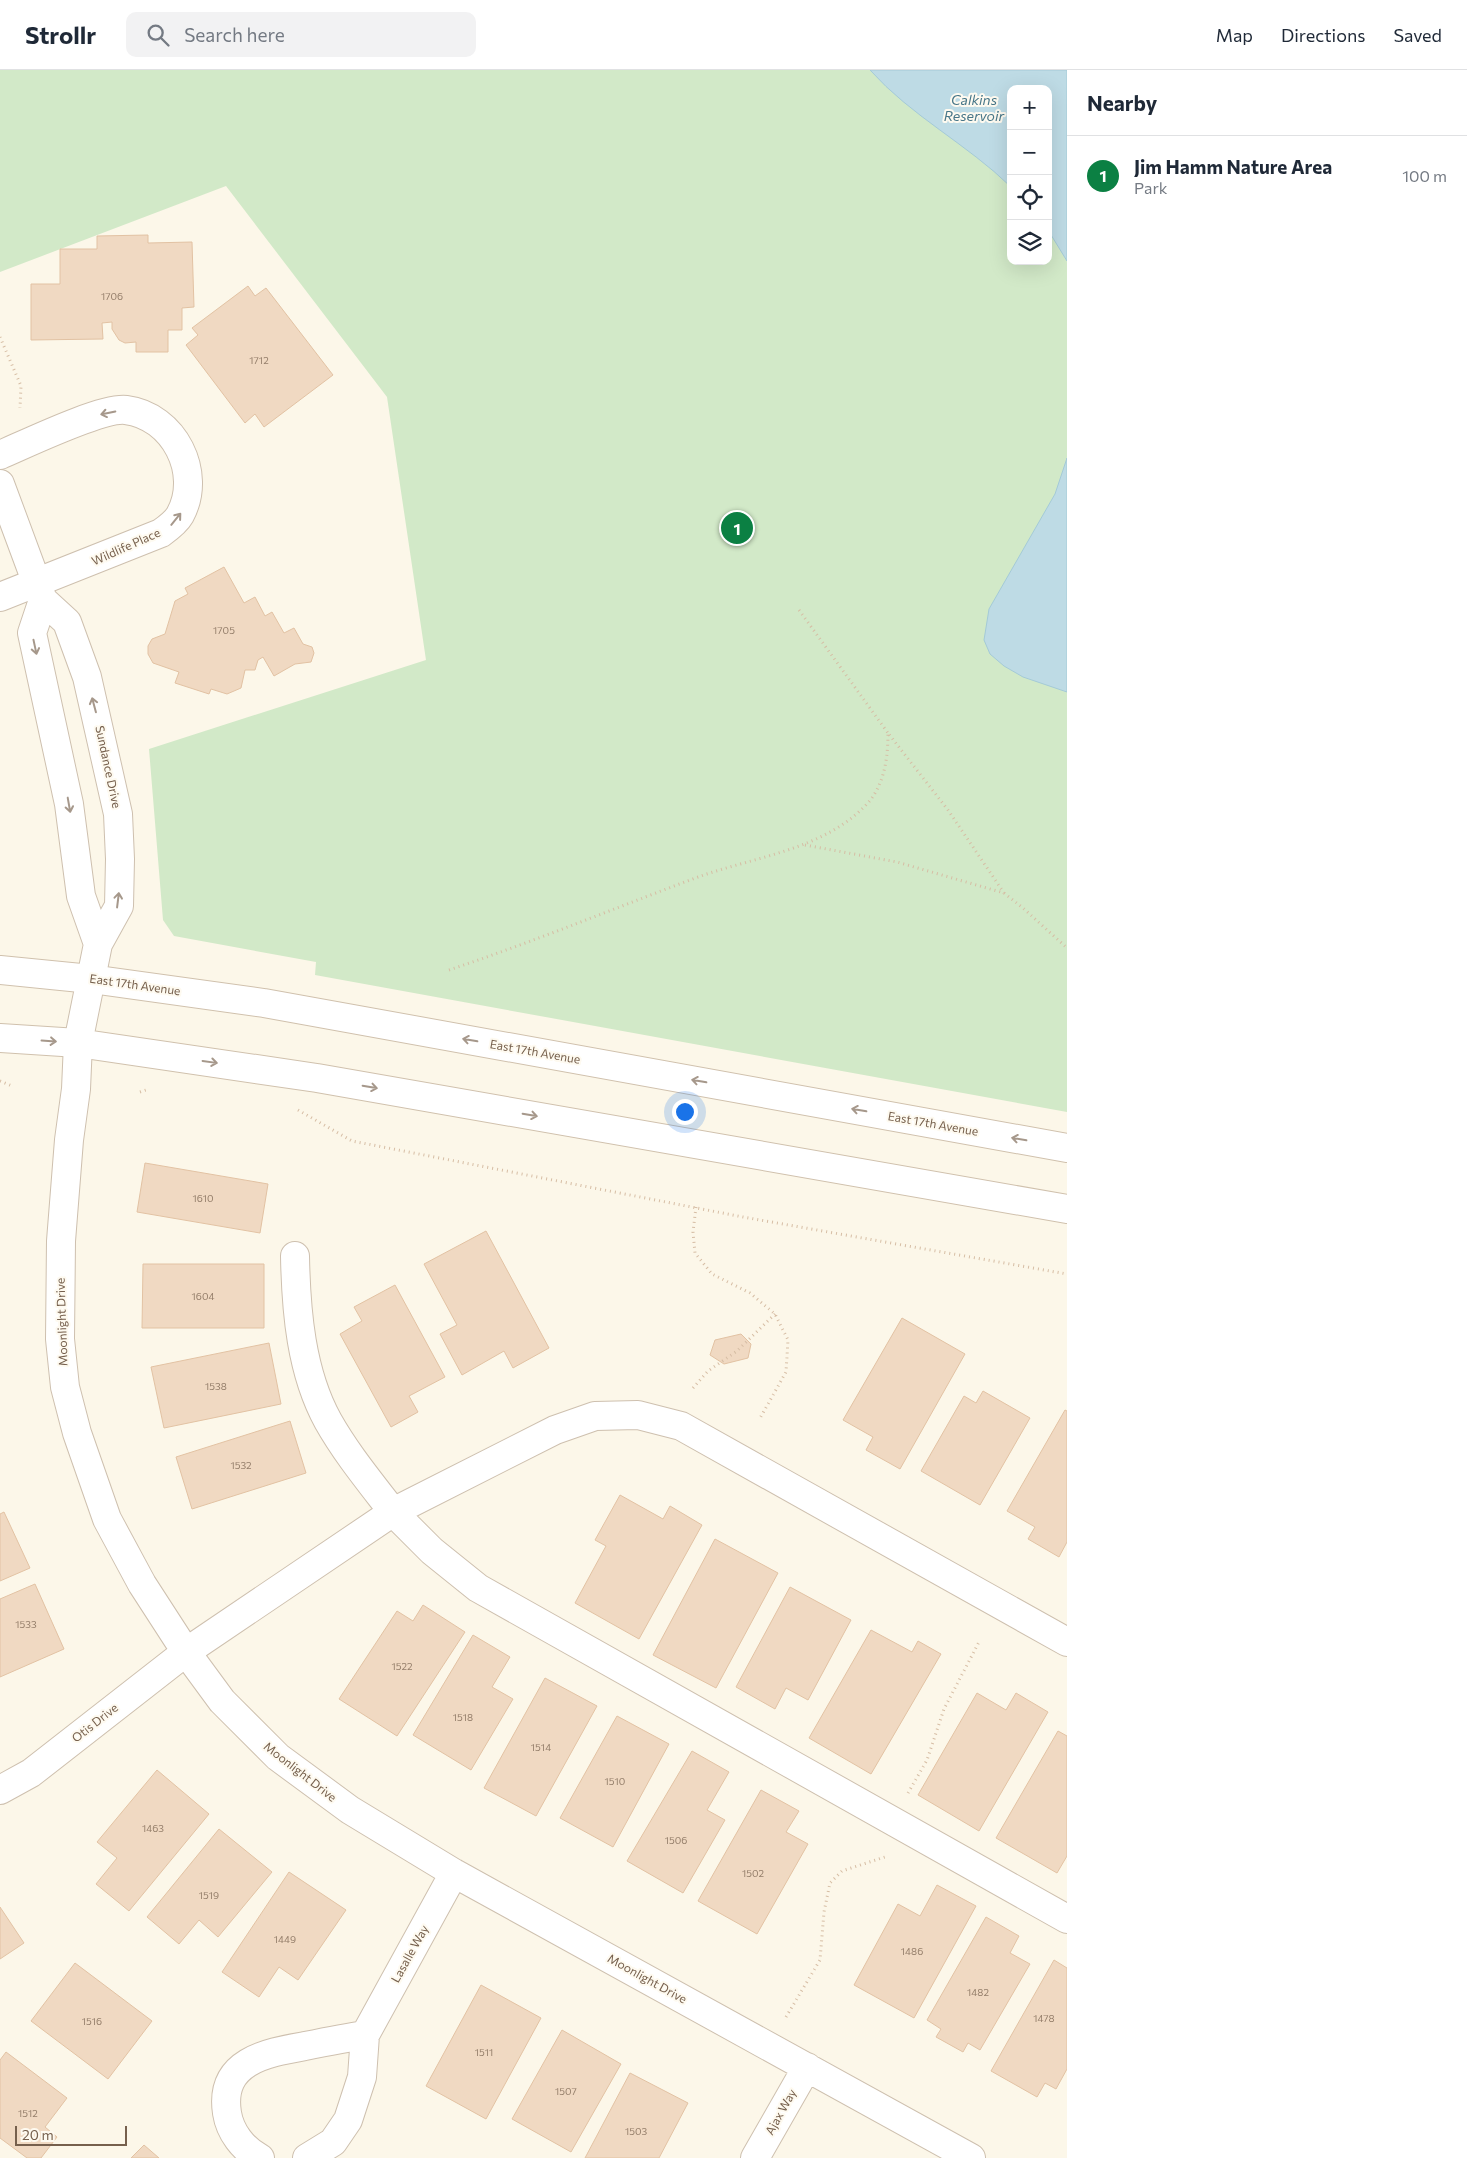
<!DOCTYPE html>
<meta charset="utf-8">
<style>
body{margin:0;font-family:Commissioner,sans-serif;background:#f2f2f3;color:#1f2937}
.controls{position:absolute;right:15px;top:15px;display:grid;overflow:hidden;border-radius:10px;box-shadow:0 5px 20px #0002}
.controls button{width:45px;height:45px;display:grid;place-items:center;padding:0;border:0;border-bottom:1px solid #e0e1e3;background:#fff;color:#1f2937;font:25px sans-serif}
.scale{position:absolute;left:15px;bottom:12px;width:112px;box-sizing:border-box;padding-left:5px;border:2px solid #76604d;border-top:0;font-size:14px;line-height:18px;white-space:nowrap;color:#76604d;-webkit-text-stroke:4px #fefaf0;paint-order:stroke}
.you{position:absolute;left:684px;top:1041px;width:18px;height:18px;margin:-12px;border:4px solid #fff;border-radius:50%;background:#1a73e8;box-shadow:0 0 0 8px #1a73e833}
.badge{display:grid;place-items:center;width:32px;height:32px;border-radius:50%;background:#0b8043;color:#fff;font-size:16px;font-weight:700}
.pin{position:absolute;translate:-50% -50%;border:2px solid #fff;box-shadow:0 1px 5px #0006}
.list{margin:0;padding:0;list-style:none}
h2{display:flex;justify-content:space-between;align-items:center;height:65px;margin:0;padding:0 20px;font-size:21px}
h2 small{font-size:16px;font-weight:400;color:#747a83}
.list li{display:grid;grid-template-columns:32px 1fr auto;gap:15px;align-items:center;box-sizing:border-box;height:80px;padding:0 20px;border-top:1px solid #e0e1e3}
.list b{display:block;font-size:19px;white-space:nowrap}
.list p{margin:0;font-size:16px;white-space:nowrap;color:#747a83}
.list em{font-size:16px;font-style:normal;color:#747a83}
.icon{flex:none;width:28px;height:28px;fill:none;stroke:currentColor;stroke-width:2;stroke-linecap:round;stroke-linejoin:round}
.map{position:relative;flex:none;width:1067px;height:2088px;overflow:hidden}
header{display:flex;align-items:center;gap:30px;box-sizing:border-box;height:70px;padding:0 25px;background:#fff;border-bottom:1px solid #e0e1e3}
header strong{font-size:24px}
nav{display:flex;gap:28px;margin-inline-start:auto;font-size:18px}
.search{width:350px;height:45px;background:#f2f2f3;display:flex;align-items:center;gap:12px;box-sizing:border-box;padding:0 18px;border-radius:10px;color:#747a83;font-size:19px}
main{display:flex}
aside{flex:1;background:#fff}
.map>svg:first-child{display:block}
</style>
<header>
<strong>Strollr</strong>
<div class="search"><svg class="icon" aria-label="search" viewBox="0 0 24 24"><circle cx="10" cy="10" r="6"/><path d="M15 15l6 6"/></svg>Search here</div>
<nav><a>Map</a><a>Directions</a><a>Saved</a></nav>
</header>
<main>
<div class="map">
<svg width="1067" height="2088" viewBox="0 0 1067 2088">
<rect width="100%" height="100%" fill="#fcf7e9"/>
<path fill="#d2e9c8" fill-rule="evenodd" d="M0,0H1067V1042L315,905L316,892L174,866L163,850L149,679L426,590L387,327L226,116L0,202ZM1011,19H1048V191H1011Z"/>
<path fill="#bedbe5" stroke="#a4cad7" d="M870,0H1067V191L1048,160V19H1011V117C967,74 911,46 870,0Z
M1067,388V622L1023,607L1004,596L990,584L984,570L989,539L1055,424Z"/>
<path fill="#f0d9c2" stroke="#e2c2a3" d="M148,165V173L192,172L194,237L182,238V260H168V282H136V272L125,273L119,270L112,259V252L102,253L103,269L31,270V214H60V179H97V166Z
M248,216L255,226L266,218L333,305L264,357L255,344L245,353L186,275L198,265L192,258Z
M224,497L244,533L255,527L265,546L272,542L284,563L294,558L303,574L312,577L314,583L311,592L295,594L274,606L263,587L258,590L255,600H245L241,618L227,624L211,619L209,624L175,613L179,602L153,593L148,584V576L152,569L165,564L175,531L188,524L185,518Z
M145,1093L268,1114L260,1163L137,1142Z
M486,1161L549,1278L513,1298L504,1281L462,1305L440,1264L457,1255L424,1194Z
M143,1194H264V1258H142Z
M395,1215L445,1307L409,1326L418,1342L391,1357L340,1264L362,1251L354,1237Z
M902,1248L965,1284L900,1399L866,1380L873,1367L843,1350Z
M741,1264L751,1274L748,1288L724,1294L710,1285L715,1270Z
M269,1273L281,1334L164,1358L151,1297Z
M983,1321L1030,1348L980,1435L921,1401L964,1326L976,1333Z
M1065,1340L1067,1341V1472L1059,1487L1028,1469L1035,1457L1007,1441Z
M290,1351L306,1403L192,1439L176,1387Z
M620,1425L663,1449L670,1436L702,1455L639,1569L575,1533L606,1476L595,1470Z
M4,1442L30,1498L0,1511V1444Z
M715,1469L778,1503L716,1618L653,1585Z
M35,1514L64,1579L0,1607V1529Z
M790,1517L851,1550L808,1630L786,1618L775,1639L736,1617Z
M423,1535L465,1562L397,1666L339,1629L397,1541L413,1551Z
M871,1560L912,1582L918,1571L941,1584L871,1704L809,1668Z
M473,1565L510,1587L492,1617L513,1629L471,1700L413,1665Z
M545,1608L597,1636L536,1746L484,1718Z
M977,1623L1006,1640L1016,1623L1048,1642L979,1761L918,1725Z
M617,1646L669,1674L613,1777L560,1748Z
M1058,1661L1067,1666V1786L1057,1803L996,1768Z
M692,1681L729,1702L707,1740L725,1750L683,1823L627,1791Z
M157,1700L209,1744L129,1841L96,1814L117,1788L97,1772Z
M761,1720L799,1741L786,1762L808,1774L757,1864L698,1831Z
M219,1759L272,1802L218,1867L199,1850L179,1874L147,1847Z
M289,1802L346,1840L298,1910L279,1897L259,1927L222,1902Z
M937,1815L976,1836L914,1948L854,1915L898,1834L920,1846Z
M0,1837L24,1873L0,1889Z
M986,1847L1019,1866L1010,1883L1030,1894L980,1980L968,1973L963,1982L936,1967L941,1959L927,1950Z
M1054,1890L1067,1898V1999L1056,2019L1045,2013L1037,2027L991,2001Z
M75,1893L152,1951L108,2009L31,1951Z
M481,1915L541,1948L486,2049L426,2016Z
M562,1960L621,1994L571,2082L512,2049Z
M6,1982L67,2028L45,2057L57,2067L41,2088H27L0,2068V1990Z
M630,2003L688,2033L659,2088H585Z
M144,2075L159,2088H131Z"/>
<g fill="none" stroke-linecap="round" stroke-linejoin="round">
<g stroke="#cec0af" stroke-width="30">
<path id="minor" d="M0,385C26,374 102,337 126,340C174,346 203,403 180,445C176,452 168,458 161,463L0,527
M78,973L76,1019L69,1070L61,1171L60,1269L65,1317L77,1363L107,1449L142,1514L186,1582L222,1631L278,1687L350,1740L454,1803L971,2088
M295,1186C296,1241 301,1302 328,1351C346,1383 370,1412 393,1442L555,1360L595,1346L638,1345L681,1356L1067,1572
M0,1720L31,1703L186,1582L393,1442L432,1481L478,1518L1067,1849
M260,2088C243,2079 230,2062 227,2043C219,1991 266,1983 305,1976C325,1972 345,1968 365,1965
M307,2088L333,2072L348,2050L362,2007L365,1965L454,1803
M755,2088L807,1997"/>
</g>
<g stroke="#cec0af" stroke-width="30">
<path id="tertiary" d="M0,414L43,530L67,552L87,607L118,744L120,789L119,836L98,874L78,973
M43,530L32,563L69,734L81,826L98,874"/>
</g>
<g stroke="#d0c1ad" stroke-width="30">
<path id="secondary" d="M0,900L91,909L264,933L1067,1078
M0,968L78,973L317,1008L1067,1139"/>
</g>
<path stroke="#d6bda4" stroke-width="3" stroke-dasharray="1 4" stroke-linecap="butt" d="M0,267L21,316L20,338
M799,540L888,663
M805,775L897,792L1004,823L1023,838L1067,878
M449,900C533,872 615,838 698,807C754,787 821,780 864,737C884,718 888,689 888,663L948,740L1004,823
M0,1011L12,1016
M140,1022L149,1019
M298,1040L352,1071L743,1147L1067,1204
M696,1137L693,1162L695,1183L712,1204L750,1223L775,1244L788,1270L786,1302L759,1350
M693,1318L708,1301L737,1281L775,1244
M908,1723L927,1690L944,1639L979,1572
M786,1947L820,1890L824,1842L830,1813L842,1801L888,1786"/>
<use href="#minor" stroke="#fff" stroke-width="28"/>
<use href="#tertiary" stroke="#fff" stroke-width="28"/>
<use href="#secondary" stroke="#fff" stroke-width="28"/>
</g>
<defs><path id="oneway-shaft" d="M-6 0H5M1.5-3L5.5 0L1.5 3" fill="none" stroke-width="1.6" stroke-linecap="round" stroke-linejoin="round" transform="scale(1.25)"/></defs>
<g stroke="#a6988b">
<use href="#oneway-shaft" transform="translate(108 343) rotate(168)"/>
<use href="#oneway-shaft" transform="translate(176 449) rotate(-51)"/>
<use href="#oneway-shaft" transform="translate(35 577) rotate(78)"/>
<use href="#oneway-shaft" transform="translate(94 635) rotate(-105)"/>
<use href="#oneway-shaft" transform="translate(69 735) rotate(80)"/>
<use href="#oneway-shaft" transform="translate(118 830) rotate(-83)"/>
<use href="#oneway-shaft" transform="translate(470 970) rotate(-170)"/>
<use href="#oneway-shaft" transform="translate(49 971) rotate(4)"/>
<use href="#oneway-shaft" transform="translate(210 992) rotate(8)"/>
<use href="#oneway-shaft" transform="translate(699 1011) rotate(-170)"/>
<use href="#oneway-shaft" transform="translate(370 1017) rotate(10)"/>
<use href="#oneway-shaft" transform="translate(859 1040) rotate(-170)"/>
<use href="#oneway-shaft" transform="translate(530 1045) rotate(10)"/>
<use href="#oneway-shaft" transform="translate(1019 1069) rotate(-170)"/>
</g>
<g text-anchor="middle" stroke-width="4" stroke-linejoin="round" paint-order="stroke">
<g font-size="10" fill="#947e6a">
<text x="112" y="230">1706</text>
<text x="259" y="294">1712</text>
<text x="224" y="564">1705</text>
<text x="203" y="1132">1610</text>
<text x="203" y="1230">1604</text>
<text x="216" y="1320">1538</text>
<text x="241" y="1399">1532</text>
<text x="26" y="1558">1533</text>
<text x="402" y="1600">1522</text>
<text x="463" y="1651">1518</text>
<text x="541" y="1681">1514</text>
<text x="615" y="1715">1510</text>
<text x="153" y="1762">1463</text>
<text x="676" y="1774">1506</text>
<text x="753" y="1807">1502</text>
<text x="209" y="1829">1519</text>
<text x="285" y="1873">1449</text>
<text x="912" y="1885">1486</text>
<text x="978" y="1926">1482</text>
<text x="1044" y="1952">1478</text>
<text x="92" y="1955">1516</text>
<text x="484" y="1986">1511</text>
<text x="566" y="2025">1507</text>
<text x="28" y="2047">1512</text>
<text x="636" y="2065">1503</text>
</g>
<g font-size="12" fill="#76604d" stroke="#fefaf0">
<text transform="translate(126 477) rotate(-24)" y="4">Wildlife Place</text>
<text transform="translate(108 697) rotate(78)" y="4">Sundance Drive</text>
<text transform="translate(135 915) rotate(8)" y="4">East 17th Avenue</text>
<text transform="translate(535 982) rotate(10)" y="4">East 17th Avenue</text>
<text transform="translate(933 1054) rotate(10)" y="4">East 17th Avenue</text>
<text transform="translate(62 1252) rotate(-92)" y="4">Moonlight Drive</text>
<text transform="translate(95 1653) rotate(-38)" y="4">Otis Drive</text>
<text transform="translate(300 1702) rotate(38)" y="4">Moonlight Drive</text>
<text transform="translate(410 1884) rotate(-61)" y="4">Lasalle Way</text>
<text transform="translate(647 1909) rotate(29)" y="4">Moonlight Drive</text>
<text transform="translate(781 2042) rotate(-61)" y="4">Ajax Way</text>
</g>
<g font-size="14" font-style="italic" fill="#477688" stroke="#fefaf0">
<text x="974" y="35">Calkins<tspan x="974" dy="16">Reservoir</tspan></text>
</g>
</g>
</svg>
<div class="controls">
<button>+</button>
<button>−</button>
<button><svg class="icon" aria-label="locate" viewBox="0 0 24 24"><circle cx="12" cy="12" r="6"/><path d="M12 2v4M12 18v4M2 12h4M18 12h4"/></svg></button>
<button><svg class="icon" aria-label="layers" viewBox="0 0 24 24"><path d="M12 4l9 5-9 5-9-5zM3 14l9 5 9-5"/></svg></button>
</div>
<div class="scale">20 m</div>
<div class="you"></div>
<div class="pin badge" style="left:737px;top:458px">1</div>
</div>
<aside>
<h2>Nearby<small></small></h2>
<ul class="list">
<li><span class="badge">1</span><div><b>Jim Hamm Nature Area</b><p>Park</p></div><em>100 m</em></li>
</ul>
</aside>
</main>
